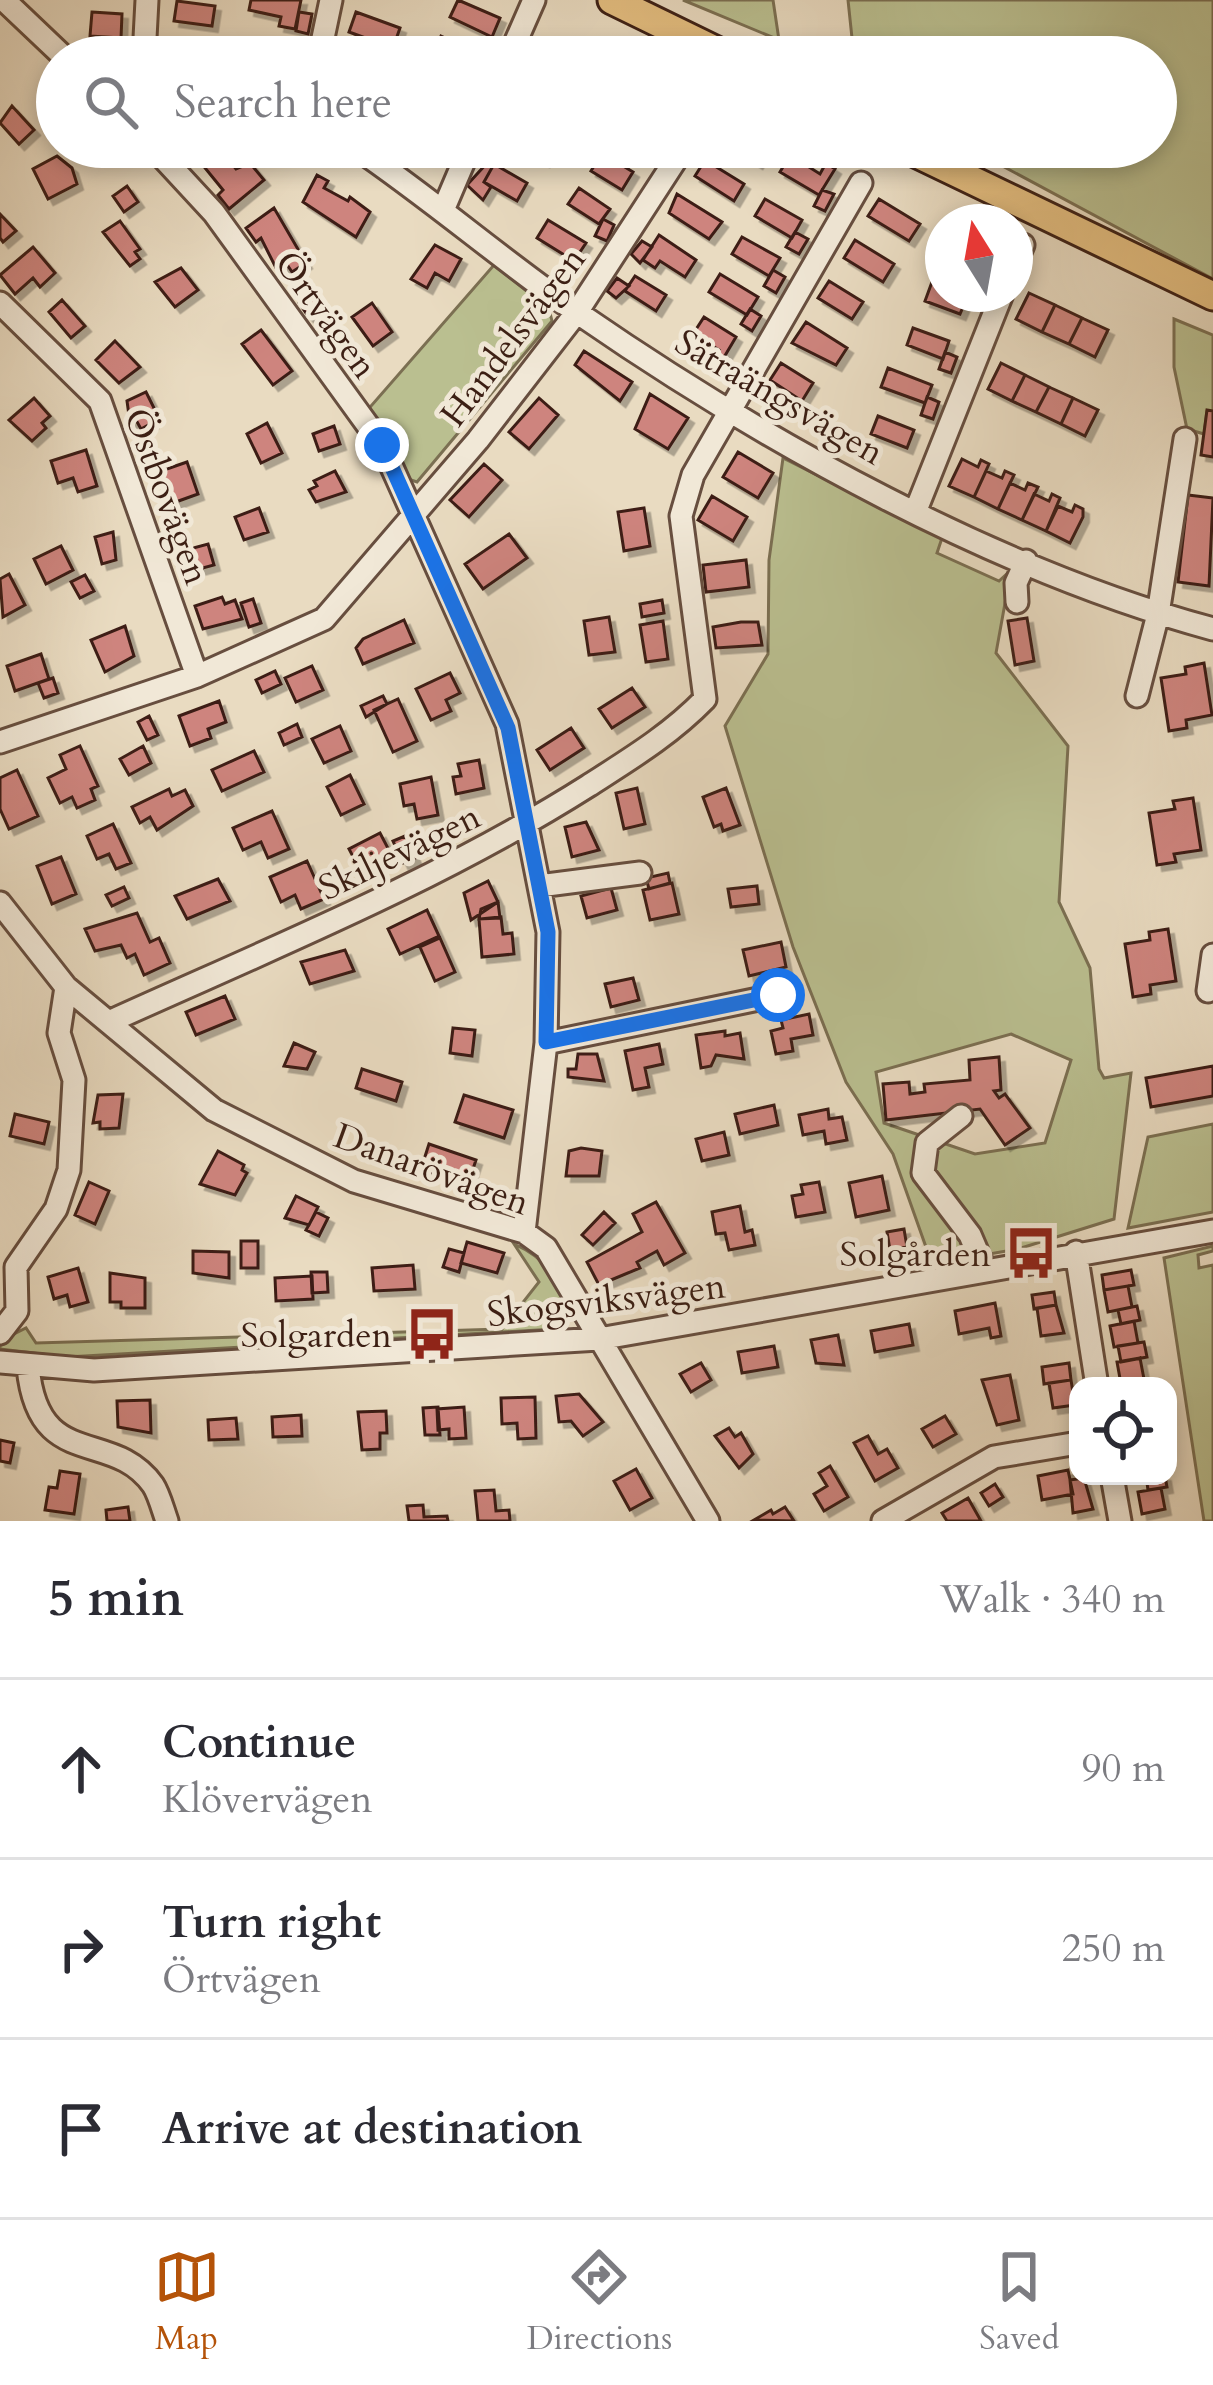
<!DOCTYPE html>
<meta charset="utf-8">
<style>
body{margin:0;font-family:Cardo,serif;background:#f7f7f7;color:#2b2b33}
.controls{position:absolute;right:36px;bottom:36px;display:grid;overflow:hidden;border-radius:24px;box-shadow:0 6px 18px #0003}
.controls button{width:108px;height:108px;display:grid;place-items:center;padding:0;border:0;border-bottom:3px solid #e1e1e2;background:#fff;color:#2b2b33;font:60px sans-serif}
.compass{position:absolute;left:925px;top:204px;width:108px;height:108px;border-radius:50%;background:#fff;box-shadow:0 6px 18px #0003;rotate:349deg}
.stop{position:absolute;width:36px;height:36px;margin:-27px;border:9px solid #1a73e8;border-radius:50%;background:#fff}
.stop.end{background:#1a73e8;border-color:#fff;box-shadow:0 3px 12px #0008}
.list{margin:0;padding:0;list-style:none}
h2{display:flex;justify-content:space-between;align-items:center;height:156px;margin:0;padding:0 48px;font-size:51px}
h2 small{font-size:39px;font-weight:400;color:#7c7c81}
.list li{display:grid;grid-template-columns:78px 1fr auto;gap:36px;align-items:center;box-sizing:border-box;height:180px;padding:0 48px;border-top:3px solid #e1e1e2}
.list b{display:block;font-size:45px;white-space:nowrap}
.list p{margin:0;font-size:39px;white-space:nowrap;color:#7c7c81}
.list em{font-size:39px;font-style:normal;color:#7c7c81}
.icon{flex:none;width:66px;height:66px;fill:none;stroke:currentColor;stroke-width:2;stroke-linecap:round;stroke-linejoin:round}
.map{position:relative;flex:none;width:1213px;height:1521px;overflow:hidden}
.search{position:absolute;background:#fff;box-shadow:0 6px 18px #0003;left:36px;right:36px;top:36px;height:132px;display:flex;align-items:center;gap:30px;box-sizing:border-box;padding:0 42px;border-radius:66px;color:#7c7c81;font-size:45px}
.sheet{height:696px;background:#fff}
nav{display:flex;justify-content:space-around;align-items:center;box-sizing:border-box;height:168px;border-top:3px solid #e1e1e2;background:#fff;font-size:33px;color:#7c7c81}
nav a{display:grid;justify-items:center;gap:6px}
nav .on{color:#b45309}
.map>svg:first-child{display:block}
</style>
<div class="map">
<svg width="1213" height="1521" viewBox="0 0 1213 1521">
<defs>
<filter id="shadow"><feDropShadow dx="5.5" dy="5.5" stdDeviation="0" flood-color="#0004"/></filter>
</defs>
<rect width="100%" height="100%" fill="#e9dbc1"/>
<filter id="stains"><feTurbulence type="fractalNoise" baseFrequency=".00167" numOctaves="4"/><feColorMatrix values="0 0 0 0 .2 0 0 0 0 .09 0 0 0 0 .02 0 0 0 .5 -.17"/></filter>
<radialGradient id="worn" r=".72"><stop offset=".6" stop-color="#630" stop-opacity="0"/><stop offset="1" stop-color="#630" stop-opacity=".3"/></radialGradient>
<path fill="#babf90" stroke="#7b6f52" stroke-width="3" fill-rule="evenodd" d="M683,0H773L779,40Z
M848,0H1213V279L967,147H1156V57H854Z
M494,265L549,309L552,321L417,482L408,479L364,414Z
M1174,319L1213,335V411H1207L1204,434L1187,429L1174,367Z
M783,458L942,538L937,553L999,581L1011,570L996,653L1068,746L1059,902L1090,968L1099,1069L1104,1078L1131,1073L1114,1219L1018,1249L932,1264L893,1154L846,1082L793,947L725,726L768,654L769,560ZM1011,1034L1071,1060L1045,1143L975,1154L884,1123L876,1072Z
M1213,1124V1212L1128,1228L1148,1137Z
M514,1244C539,1255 556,1272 566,1297L550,1309L555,1329L67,1357L0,1349V1341L26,1328L36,1343L502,1329L539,1282Z
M1213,1246V1251L1198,1255L1199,1268L1213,1265V1521H1204L1164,1258Z"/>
<path fill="#ce847e" stroke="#3c1f14" stroke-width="3" filter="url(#shadow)" d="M251,0H301L295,29L279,26L281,17L249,10Z
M458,0L500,18L492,37L450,17Z
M177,1L215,6L212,26L174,21Z
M92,12L122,14L121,38L90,36Z
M299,12L312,14L308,34L296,31Z
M356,12L400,28L393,48L349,32Z
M441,36L483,55L482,57L432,55Z
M552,38L587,55L586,57L543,56Z
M254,44L292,52L291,57H251Z
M175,47L212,51V57H174Z
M12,106L34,130L19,144L0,123Z
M519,147H552L544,161Z
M718,147H767L757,163L732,147L728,153Z
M219,148L236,169L250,163L264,180L229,209L218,195L223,190L201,163Z
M602,153L633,172L622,190L591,171Z
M790,155L820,174L826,163L835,169L819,195L780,172Z
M57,156L72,168L77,184L48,199L33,169Z
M705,160L744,184L734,201L695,176Z
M488,162L494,164L484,182L491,187L483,200L467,185Z
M494,164L527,183L517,201L484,182Z
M317,175L328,181L324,188L348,201L350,197L370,212L356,237L303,202Z
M127,186L138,202L124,212L113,196Z
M579,188L610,209L599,224L568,204Z
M822,190L834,194L825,211L814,206Z
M677,194L722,222L709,239L669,213Z
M765,199L802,220L792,238L755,216Z
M879,199L920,224L909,241L868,216Z
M274,208L306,263L292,272L288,266L278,272L261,238L256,242L246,228Z
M0,214L16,231L3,242L0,238Z
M603,219L614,225L607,241L595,236Z
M548,220L586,243L574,261L537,238Z
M120,221L140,249L135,252L140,259L130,266L103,232Z
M795,232L808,239L799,254L786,247Z
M659,235L696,260L685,277L660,261L655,268L643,260Z
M742,237L780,258L769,276L732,254Z
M855,240L894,264L883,282L844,258Z
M642,241L652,247L640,263L631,254Z
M435,245L461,259L449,281L435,273L427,288L411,279Z
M33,247L55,273L40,287L33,278L15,294L0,275Z
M181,268L198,290L175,307L155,282Z
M773,270L785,277L776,293L764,286Z
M720,274L758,297L747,315L709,292Z
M635,276L666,295L656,311L625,291Z
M617,278L629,286L616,298L607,291Z
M829,281L863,302L852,319L818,298Z
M932,282L943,286V294L968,295L960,314L925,301Z
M1029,293L1055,305L1042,332L1016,319Z
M313,294L322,307L308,316L299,303Z
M62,300L85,326L71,338L49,312Z
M372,303L392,332L373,346L352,317Z
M1055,305L1082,318L1069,344L1042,332Z
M750,309L761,316L752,331L741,324Z
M704,317L736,337L720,364L713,359L719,350L693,334Z
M1082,318L1108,330L1095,357L1069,344Z
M806,322L847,348L836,365L792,343Z
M913,328L949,341L943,359L907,345Z
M261,330L292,371L273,385L242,344Z
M115,341L140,367L119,383L96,360Z
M584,351L632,382L620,401L575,365Z
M945,352L957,357L951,373L939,369Z
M781,363L813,383L802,401L770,380Z
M1001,363L1025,375L1012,401L988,389Z
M888,368L932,385L925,403L881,387Z
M1025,375L1049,387L1036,412L1012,401Z
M1049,387L1073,398L1061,424L1036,412Z
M146,392L156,412L148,416L152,423L141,429L136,420L130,423L127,401Z
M650,394L688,418L668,449L635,429Z
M927,397L939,402L933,419L921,415Z
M34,398L50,416L42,423L46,428L32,441L9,420Z
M539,398L558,415L529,449L509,432Z
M1073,398L1098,410L1085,436L1061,424Z
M1207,410L1213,411V457L1201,455Z
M878,416L914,430L907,448L871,434Z
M267,423L282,453L261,463L247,434Z
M334,426L340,444L319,451L313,434Z
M86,450L97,486L78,492L73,478L58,483L51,461Z
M738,452L773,473L758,498L723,477Z
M962,459L978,467L981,460L989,464L974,497L949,486Z
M160,461L162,475L149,480L144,466Z
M187,462L198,494L173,503L161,471Z
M484,464L502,480L469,517L450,500Z
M335,471L346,492L316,502L309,490L317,486L314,481Z
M986,471L1002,478L1005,471L1014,475L998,509L974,497Z
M1010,483L1025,490L1028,483L1038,487L1022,520L998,509Z
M1034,494L1049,501L1052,494L1060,498L1046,531L1022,520Z
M1188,495L1213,498L1209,586L1178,582Z
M712,496L747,517L733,541L698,520Z
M1075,505L1083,509V517L1070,543L1046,531L1058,506L1072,512Z
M259,508L268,532L244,540L235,517Z
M644,508L650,546L624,551L618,512Z
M113,532L116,560L102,564L95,537Z
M509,534L527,558L483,589L465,564Z
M208,544L214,565L188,572L182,551Z
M61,546L73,570L46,584L34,559Z
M746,560L749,587L706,592L703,565Z
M9,574L25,605L3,617L0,579Z
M85,575L94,591L80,598L71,582Z
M222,597L225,604L235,600L242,619L203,629L195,606Z
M253,599L261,623L249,627L241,603Z
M662,600L664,613L642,617L640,604Z
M609,617L615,652L589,655L584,621Z
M1027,618L1034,661L1015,665L1008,621Z
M404,620L414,643L363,664L356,648L363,639Z
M663,621L668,659L646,662L640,625Z
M741,622H758L762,645L716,648L713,627Z
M125,626L134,656L105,672L91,640Z
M41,654L49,679L15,691L7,666Z
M1204,663L1212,715L1186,720L1187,728L1169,731L1161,678L1186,674L1185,667Z
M312,666L323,690L296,702L285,678Z
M275,671L281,684L262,693L256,680Z
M450,673L460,693L446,700L451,711L431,720L416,689Z
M53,678L58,693L44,698L38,683Z
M632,688L645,707L612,728L599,709Z
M383,696L387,704L366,717L361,706Z
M398,699L417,741L393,752L374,710Z
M219,701L226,722L208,729L211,738L190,746L179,716Z
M149,716L158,735L147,740L138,722Z
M297,724L302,737L284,745L279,733Z
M340,726L351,751L324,763L312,739Z
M571,728L584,748L550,770L537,750Z
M80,746L98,786L91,789L95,800L77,808L72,797L60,803L48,778L66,769L60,755Z
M143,746L151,763L129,775L120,759Z
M254,751L264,772L222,791L212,770Z
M479,760L484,788L456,794L453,777L461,776L458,764Z
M17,770L38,816L9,829L0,809V778Z
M350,775L364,804L341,815L327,787Z
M431,777L438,815L417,819L414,804L404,806L400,784Z
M637,788L645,824L624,829L616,793Z
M726,788L740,825L723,831L721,824L714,827L703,797Z
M169,789L172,796L185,790L193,806L157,830L150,817L140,823L132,807Z
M1193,798L1201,850L1174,854L1176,862L1157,865L1149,813L1175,809L1173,801Z
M272,811L289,849L268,858L261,842L243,850L233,828Z
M586,822L599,850L572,857L565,827Z
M113,824L131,863L116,869L109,854L97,859L87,836Z
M380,833L391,854L360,870L349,849Z
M405,836L415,858L403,863L393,841Z
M61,857L76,894L52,904L37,866Z
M307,861L324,899L301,909L295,895L281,902L270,877Z
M668,873L670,883L649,889L646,878Z
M218,879L230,901L187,919L175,896Z
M488,881L498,902L471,920L464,893Z
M672,883L679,914L650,920L643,890Z
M757,886L759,904L731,907L728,889Z
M124,887L129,898L112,906L106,895Z
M611,888L617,910L587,918L581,896Z
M498,902L500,918L479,919L481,909Z
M427,910L439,936L400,954L388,929Z
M137,913L150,942L159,938L170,963L144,975L135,954L127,958L121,945L95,951L85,929Z
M501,917L503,934L512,933L514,954L482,957L479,919Z
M1168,929L1176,981L1150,985L1151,994L1133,997L1125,944L1150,940L1149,932Z
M440,938L455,972L435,981L420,947Z
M781,942L786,967L749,976L743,950Z
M345,950L354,971L310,984L301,962Z
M633,978L639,1000L611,1007L605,984Z
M225,996L235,1019L196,1035L186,1012Z
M809,1014L813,1035L791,1039L793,1051L776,1054L771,1031L783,1028L781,1020Z
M453,1028L475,1030L472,1056L450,1053Z
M725,1031V1036L740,1033L744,1059L716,1055L711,1066L701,1068L696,1035Z
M294,1043L315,1052L307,1069L284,1066Z
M659,1044L663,1064L645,1068L649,1087L633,1090L625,1051Z
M578,1054H597L604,1081L568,1077V1069H576Z
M999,1057L1001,1090L994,1091L999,1098L1005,1094L1030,1128L1005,1145L980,1109L886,1120L883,1084L909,1082L910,1094L925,1092L924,1084L970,1080L969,1060Z
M1213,1066V1096L1151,1107L1146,1078Z
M362,1069L402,1082L396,1101L356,1088Z
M123,1094L119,1128L100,1129V1122L93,1123L98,1095Z
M464,1095L513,1110L504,1138L455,1122Z
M774,1105L778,1125L740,1134L735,1114Z
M828,1109L829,1119L842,1117L847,1140L826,1144L824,1131L803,1135L799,1115Z
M15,1114L49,1122L44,1144L10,1136Z
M724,1132L729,1155L702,1161L696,1139Z
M429,1144L476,1160L468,1184L421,1169Z
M581,1148L602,1151L599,1176H566L569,1151Z
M218,1151L244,1165L242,1170L247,1173L235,1195L200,1184Z
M882,1176L889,1210L856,1217L849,1183Z
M89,1182L109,1191L95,1224L75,1215Z
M819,1182L825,1212L796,1217L792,1196L803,1194L801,1185Z
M296,1196L318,1207L309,1225L285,1218Z
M656,1202L685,1253L664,1265L657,1251L637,1262L640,1268L599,1285L587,1262L642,1232L633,1214Z
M740,1206L745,1232L752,1230L755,1245L729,1250L725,1233L716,1234L712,1212Z
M316,1212L328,1218L319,1236L306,1230Z
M604,1212L615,1223L593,1245L582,1235Z
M904,1229L907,1247L890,1250L887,1232Z
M241,1241H258V1268H241Z
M467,1242L504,1253L497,1273L461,1263Z
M449,1249L464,1253L459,1272L443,1267Z
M193,1251L229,1252V1278L193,1273Z
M413,1265L415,1289L374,1291L372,1268Z
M78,1268L88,1302L70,1307L67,1295L54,1299L48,1277Z
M1131,1270L1134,1285L1104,1290L1102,1275Z
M311,1272H327L328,1292L312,1293Z
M110,1273L145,1278V1308H121V1302H110Z
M312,1276L313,1299L276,1301L275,1278Z
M1128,1286L1132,1307L1108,1312L1104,1290Z
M1054,1292L1056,1305L1034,1309L1032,1295Z
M995,1303L1001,1336L991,1338L989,1328L959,1334L955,1311Z
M1056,1305L1064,1333L1041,1336L1037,1308Z
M1137,1306L1140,1320L1121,1324L1118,1310Z
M1134,1321L1138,1343L1114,1347L1110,1326Z
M909,1324L913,1345L875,1352L871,1331Z
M838,1335L844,1365L816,1363L811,1340Z
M1144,1342L1147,1357L1121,1362L1118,1346Z
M774,1346L778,1367L742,1373L738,1352Z
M1140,1358L1144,1379L1121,1384L1117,1362Z
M701,1363L711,1380L691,1392L680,1374Z
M1069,1363L1071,1380L1044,1384L1042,1367Z
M1010,1375L1019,1420L997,1425L982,1380Z
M1071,1380L1075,1405L1053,1408L1049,1383Z
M579,1394L603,1422L583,1436L571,1421L559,1422L556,1396Z
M535,1397L536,1438L518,1439L517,1423L502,1424L501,1398Z
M150,1400L151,1433L118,1427L117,1401Z
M438,1407L440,1435H425L423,1408Z
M464,1407L466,1438L449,1439V1429L438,1430L437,1409Z
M386,1411L387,1433H380V1449L362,1450L358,1412Z
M301,1415L302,1436L273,1437L272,1417Z
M945,1416L956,1434L933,1447L922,1429Z
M236,1418L238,1439L209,1440L208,1420Z
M729,1428L735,1437L741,1433L753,1454L739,1468L715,1436Z
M868,1436L878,1454L887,1449L898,1468L875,1481L854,1443Z
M0,1440L14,1443L10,1463L0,1461Z
M830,1466L848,1497L824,1511L814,1494L827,1486L819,1473Z
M636,1469L652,1498L630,1510L614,1481Z
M1068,1470L1073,1494L1042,1500L1038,1476Z
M60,1471L80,1474L74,1514L45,1510L49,1487L57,1488Z
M1146,1476H1165L1167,1487L1148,1490Z
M1084,1478L1093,1509L1073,1513L1070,1480Z
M995,1484L1003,1497L989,1506L981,1493Z
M1161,1488L1165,1509L1142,1514L1138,1492Z
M494,1490L496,1511L509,1510L510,1521H478L475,1491Z
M968,1498L981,1521H947L942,1513Z
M423,1505L424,1517L447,1516L448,1521H409L407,1506Z
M128,1507L130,1521H107L106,1510Z
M785,1507L794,1521L754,1520L771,1510L773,1514Z"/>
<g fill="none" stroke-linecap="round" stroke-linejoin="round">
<g stroke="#674e3f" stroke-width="27">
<path id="minor" d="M4,0L64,57
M144,57L147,0
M319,57L331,0
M509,57L534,0
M153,147L214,213L382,445L507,724L548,932L546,1043L524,1232
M355,147C433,200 504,262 581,315C765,442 997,571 1213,629
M444,208L470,147
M1015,264L1023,245
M0,303L100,401L197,676
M916,510L1002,294
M1017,602L1016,583L1026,561
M1137,696L1158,614L1185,439
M0,742L197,676L324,619L478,440L577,312L684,147
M539,886L640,873
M0,903L66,987L214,1110L354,1181L524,1232L546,1248L708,1521
M1208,991L1213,955
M111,1021C272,948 438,881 588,786C630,759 670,735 705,699L681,516L693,475L861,183
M546,1043L778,995
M961,1116L927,1143L923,1173L970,1235L985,1270
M1076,1252L1097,1386
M0,1333L17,1311L16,1267L56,1209L69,1170L74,1080L59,1033L66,987
M0,1362L94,1370L599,1339L1213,1231
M28,1367C38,1473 112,1427 153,1485C159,1494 163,1510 167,1521
M1112,1476L1120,1521
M883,1521L994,1457L1078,1443"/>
</g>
<g stroke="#3c1f14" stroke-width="33">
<path id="major" d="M612,0L729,57
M903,147L1213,296"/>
</g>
<use href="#minor" stroke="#f1e8d7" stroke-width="21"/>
<use href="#major" stroke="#e4be80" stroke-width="27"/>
</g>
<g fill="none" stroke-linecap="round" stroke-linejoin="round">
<path stroke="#1a73e8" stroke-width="15" d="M382,445L508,728L548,932L546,1042L778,995"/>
</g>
<defs>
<g id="bus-bare" transform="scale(4.14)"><path d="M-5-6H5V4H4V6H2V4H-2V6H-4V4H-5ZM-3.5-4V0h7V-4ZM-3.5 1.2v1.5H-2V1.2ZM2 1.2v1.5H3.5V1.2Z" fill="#8f2418" stroke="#f1e8d7" stroke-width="2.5" paint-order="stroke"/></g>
</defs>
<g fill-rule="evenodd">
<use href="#bus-bare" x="1031" y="1253"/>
<use href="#bus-bare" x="432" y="1334"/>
</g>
<g text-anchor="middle" stroke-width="10" stroke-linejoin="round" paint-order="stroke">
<g font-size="36" fill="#3c1f14" stroke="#f1e8d7">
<text transform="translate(327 314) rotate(54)" y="13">Örtvägen</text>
<text transform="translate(512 336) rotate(-53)" y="13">Handelsvägen</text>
<text transform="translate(780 396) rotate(30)" y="13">Sätraängsvägen</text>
<text transform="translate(168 496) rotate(70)" y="13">Östbovägen</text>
<text transform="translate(399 851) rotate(-26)" y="13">Skiljevägen</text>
<text transform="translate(432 1168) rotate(20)" y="13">Danarövägen</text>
<text transform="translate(606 1299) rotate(-7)" y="13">Skogsviksvägen</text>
</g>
<g font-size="36" fill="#3c1f14" stroke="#f1e8d7" text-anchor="end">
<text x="991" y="1266">Solgården</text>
<text x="392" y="1347">Solgarden</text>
</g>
</g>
<rect width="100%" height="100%" filter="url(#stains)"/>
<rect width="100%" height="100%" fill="url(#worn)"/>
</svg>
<div class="controls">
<button><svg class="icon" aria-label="locate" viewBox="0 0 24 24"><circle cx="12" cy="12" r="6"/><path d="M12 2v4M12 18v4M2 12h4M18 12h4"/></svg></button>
</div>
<svg class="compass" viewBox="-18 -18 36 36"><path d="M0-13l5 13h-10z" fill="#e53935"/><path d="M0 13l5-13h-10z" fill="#7c7c81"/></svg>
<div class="stop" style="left:778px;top:995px"></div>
<div class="stop end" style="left:382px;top:445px"></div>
<div class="search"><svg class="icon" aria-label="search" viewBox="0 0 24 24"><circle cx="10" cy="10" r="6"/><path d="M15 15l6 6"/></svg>Search here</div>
</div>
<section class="sheet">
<h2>5 min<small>Walk · 340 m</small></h2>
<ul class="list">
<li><svg class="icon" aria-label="ahead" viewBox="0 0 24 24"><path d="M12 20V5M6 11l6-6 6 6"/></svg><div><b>Continue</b><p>Klövervägen</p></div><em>90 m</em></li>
<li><svg class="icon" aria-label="right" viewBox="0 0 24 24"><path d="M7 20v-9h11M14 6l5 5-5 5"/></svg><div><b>Turn right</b><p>Örtvägen</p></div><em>250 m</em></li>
<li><svg class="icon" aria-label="arrive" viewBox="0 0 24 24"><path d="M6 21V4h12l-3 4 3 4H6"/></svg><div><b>Arrive at destination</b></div></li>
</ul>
</section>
<nav>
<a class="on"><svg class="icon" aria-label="map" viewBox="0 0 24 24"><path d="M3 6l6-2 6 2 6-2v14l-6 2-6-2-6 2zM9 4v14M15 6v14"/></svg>Map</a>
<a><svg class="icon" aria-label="directions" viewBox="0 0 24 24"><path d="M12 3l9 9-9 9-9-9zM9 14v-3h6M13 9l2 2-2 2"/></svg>Directions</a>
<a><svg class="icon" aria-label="saved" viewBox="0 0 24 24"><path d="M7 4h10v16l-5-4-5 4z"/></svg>Saved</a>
</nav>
